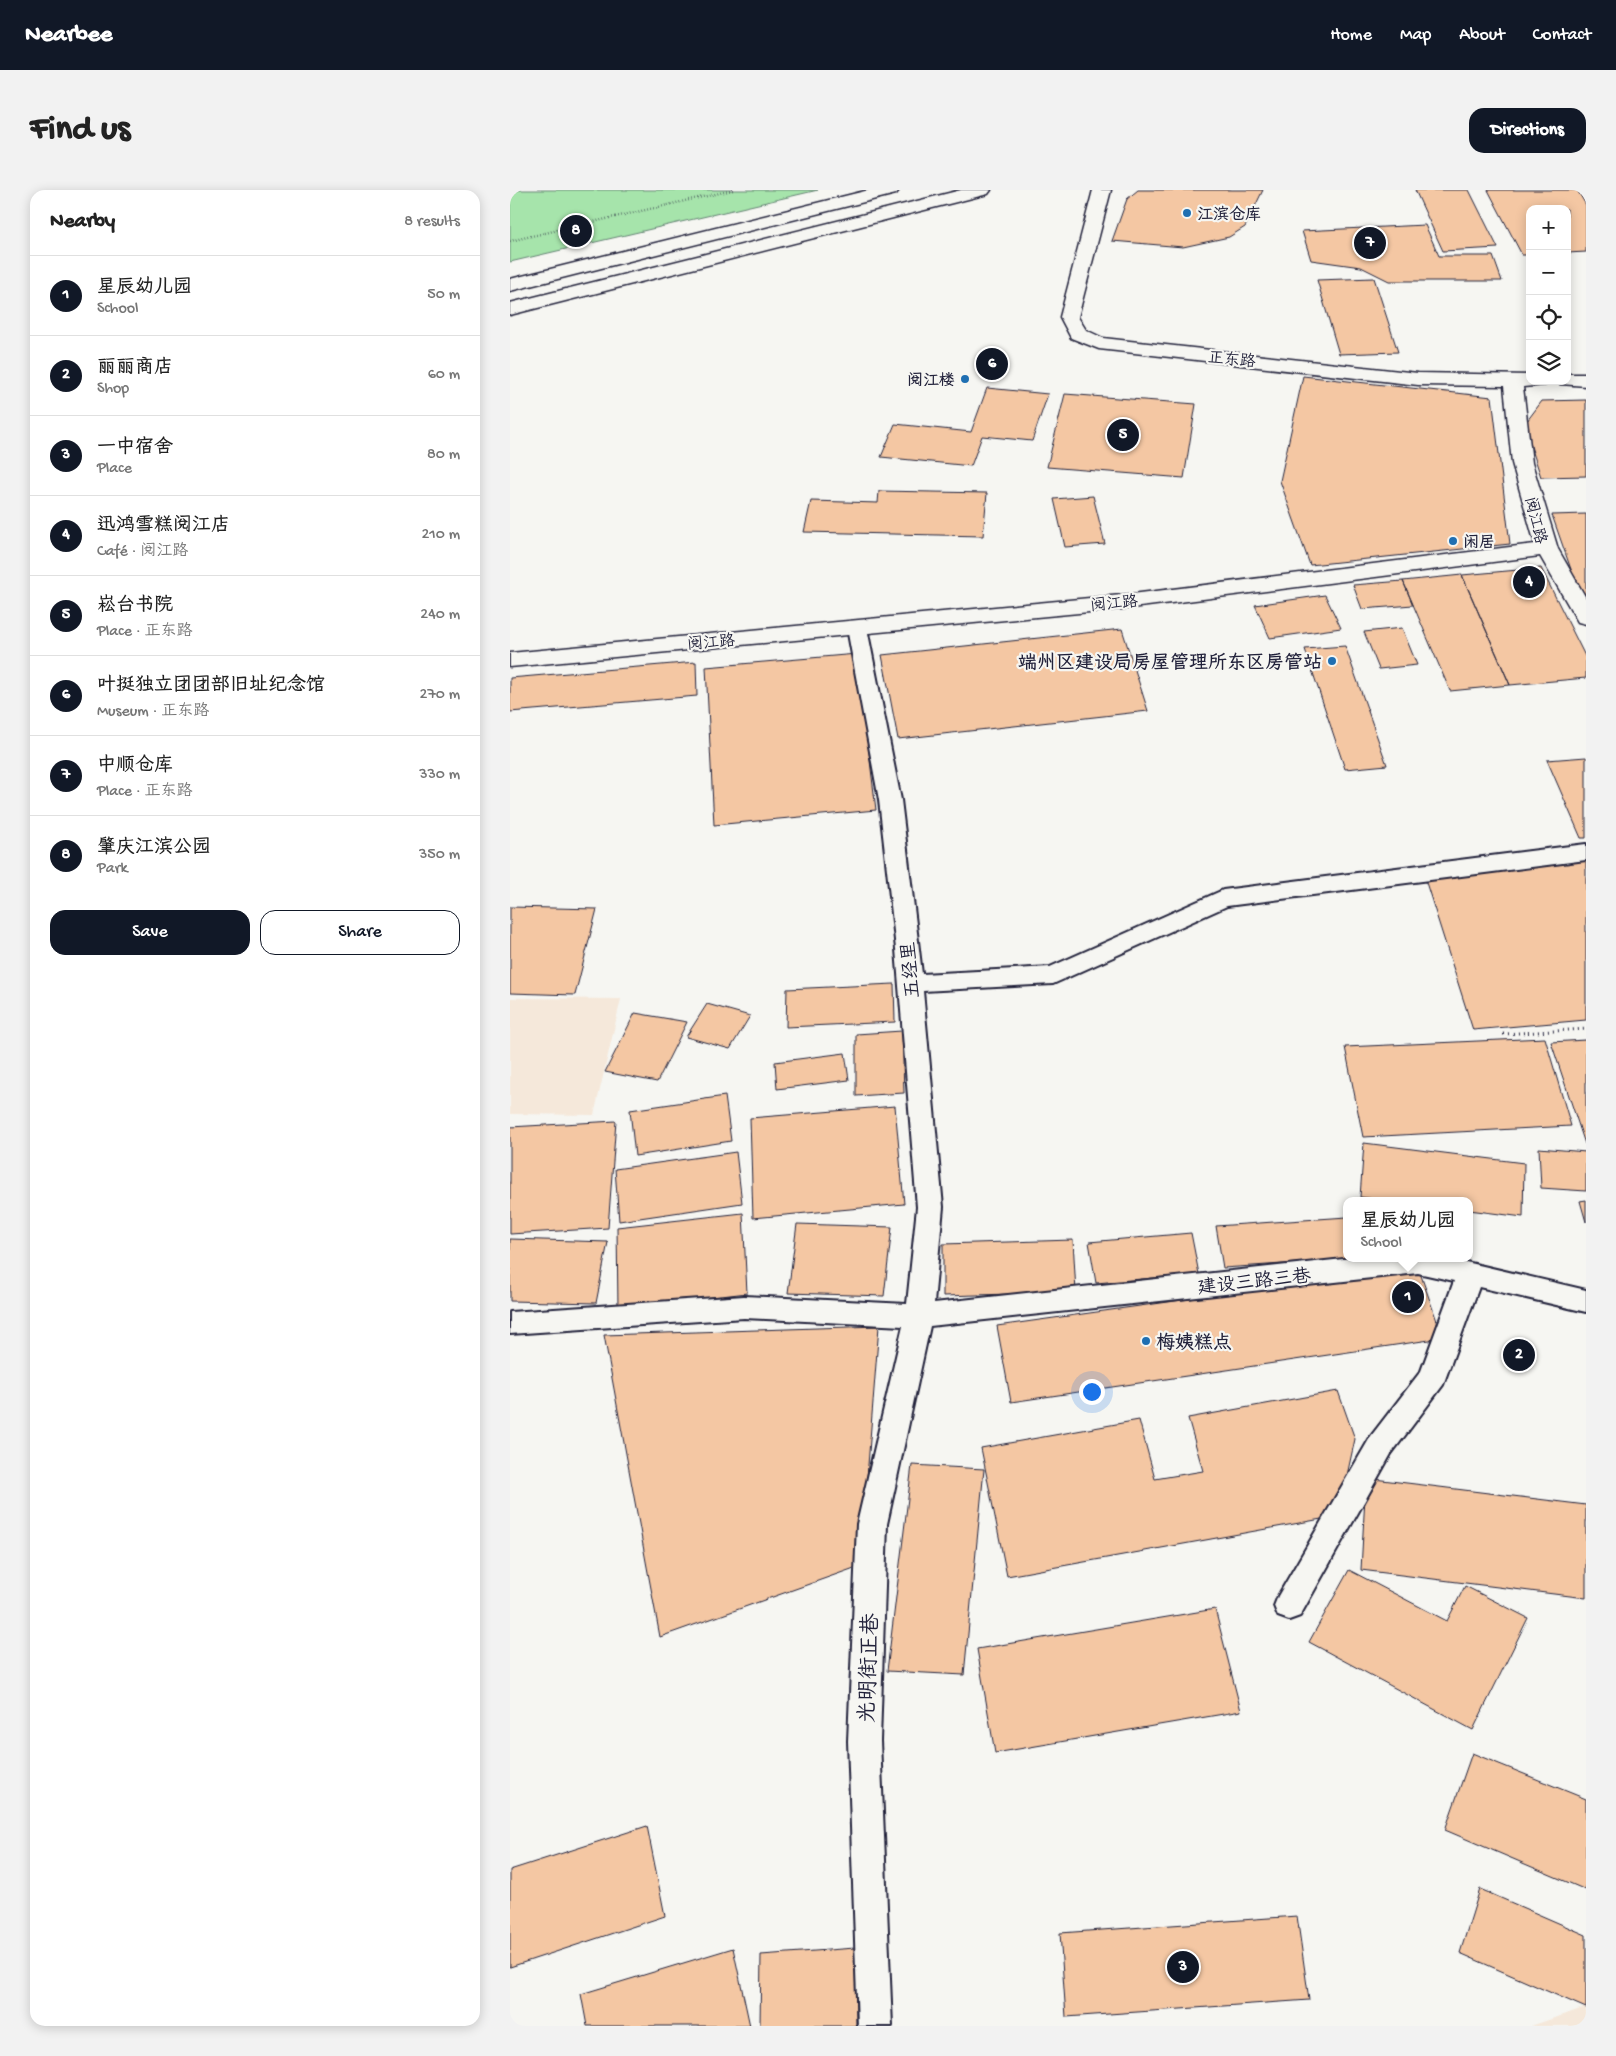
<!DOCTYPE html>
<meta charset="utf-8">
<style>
body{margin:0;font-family:"Gochi Hand","LXGW WenKai TC",sans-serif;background:#f2f2f2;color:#222}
.controls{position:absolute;right:15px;top:15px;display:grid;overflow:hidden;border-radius:10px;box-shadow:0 2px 12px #0003}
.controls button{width:45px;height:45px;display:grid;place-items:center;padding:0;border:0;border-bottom:1px solid #e0e0e0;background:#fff;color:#222;font:25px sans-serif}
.you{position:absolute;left:581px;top:1201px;width:18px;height:18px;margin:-12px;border:4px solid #fff;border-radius:50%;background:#1a73e8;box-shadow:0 0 0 8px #1a73e833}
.badge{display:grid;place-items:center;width:32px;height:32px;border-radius:50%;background:#111827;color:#fff;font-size:16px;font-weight:700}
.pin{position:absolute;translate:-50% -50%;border:2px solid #fff;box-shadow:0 1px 5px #0006}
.popup{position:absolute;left:833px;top:1007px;width:130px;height:65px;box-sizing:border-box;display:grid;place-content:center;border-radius:10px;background:#fff;filter:drop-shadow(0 1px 4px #0005);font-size:16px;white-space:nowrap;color:#767676}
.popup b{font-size:19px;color:#222}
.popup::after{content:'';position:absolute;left:50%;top:100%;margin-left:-10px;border:10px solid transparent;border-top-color:#fff}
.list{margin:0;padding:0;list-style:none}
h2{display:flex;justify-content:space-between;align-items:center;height:65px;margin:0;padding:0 20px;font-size:21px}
h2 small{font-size:16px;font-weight:400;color:#767676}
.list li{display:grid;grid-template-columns:32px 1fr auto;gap:15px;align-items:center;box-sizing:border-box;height:80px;padding:0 20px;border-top:1px solid #e0e0e0}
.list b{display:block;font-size:19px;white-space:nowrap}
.list p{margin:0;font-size:16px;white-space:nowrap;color:#767676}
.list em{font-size:16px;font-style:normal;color:#767676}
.actions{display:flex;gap:10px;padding:15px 20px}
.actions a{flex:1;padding:11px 0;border:1px solid #111827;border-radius:15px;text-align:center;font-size:18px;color:#111827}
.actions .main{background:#111827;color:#fff}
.icon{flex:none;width:28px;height:28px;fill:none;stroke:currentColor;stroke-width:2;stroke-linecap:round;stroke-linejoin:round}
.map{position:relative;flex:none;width:1076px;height:1836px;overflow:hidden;border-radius:15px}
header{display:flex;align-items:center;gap:30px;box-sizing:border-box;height:70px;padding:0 25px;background:#111827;color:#fff}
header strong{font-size:24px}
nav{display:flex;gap:28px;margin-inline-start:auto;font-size:18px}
.intro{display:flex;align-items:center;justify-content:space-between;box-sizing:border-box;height:120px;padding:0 30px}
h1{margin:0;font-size:35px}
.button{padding:12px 22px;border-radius:15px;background:#111827;color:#fff;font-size:18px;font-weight:700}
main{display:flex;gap:30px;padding:0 30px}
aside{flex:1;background:#fff;border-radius:15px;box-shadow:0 2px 12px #0003}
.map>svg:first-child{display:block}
</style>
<header>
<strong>Nearbee</strong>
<nav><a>Home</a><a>Map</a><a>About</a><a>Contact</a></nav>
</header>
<div class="intro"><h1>Find us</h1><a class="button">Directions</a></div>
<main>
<aside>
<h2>Nearby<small>8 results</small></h2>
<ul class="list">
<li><span class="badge">1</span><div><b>星辰幼儿园</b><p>School</p></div><em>50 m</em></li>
<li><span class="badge">2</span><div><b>丽丽商店</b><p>Shop</p></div><em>60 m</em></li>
<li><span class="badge">3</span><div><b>一中宿舍</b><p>Place</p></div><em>80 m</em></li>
<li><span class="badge">4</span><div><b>迅鸿雪糕阅江店</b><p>Café · 阅江路</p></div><em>210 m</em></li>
<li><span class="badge">5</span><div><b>崧台书院</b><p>Place · 正东路</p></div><em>240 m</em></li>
<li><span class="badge">6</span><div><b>叶挺独立团团部旧址纪念馆</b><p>Museum · 正东路</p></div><em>270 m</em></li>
<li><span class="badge">7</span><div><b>中顺仓库</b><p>Place · 正东路</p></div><em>330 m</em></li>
<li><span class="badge">8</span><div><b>肇庆江滨公园</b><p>Park</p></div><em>350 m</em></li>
</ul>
<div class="actions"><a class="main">Save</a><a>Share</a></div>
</aside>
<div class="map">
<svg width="1076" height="1836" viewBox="0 0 1076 1836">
<rect width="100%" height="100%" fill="#f6f6f2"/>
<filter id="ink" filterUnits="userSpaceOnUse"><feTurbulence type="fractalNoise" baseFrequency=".02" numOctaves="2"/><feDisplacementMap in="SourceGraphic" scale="10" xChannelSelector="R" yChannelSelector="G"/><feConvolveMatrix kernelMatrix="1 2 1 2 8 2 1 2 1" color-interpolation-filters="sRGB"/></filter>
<g filter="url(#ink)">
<path fill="#f5e8da" d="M0,808L111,809L84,925L0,924Z
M1076,1817V1836H1021Z"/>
<path fill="#a6e4ab" stroke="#648373" d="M0,0H308L0,72Z"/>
<path fill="#f4c7a3" stroke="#22223b" d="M628,0H753L735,37L719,47L673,57L602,51L617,9Z
M905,0H959L988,58L933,61Z
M978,0H1067L1076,15V62L1057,63V19H1020V65H1012Z
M915,35L929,66H983L992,91H879L851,77L801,70L792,41Z
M864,88L888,162L829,164L807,90Z
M793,186L982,207L1000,354L800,375L770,291Z
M477,198L538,204L522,251L472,246L461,276L371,267L385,234L461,242Z
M555,204L686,214L674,288L537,277Z
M1076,210V286L1031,287L1014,235L1032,211Z
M369,301L477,303L473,346L294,342L301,311L368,313Z
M583,306L595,354L555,357L544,309Z
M1076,324V408H1071L1042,325Z
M1031,378L1076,468V488L1000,495L952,385Z
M952,385L1000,495L940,501L893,391Z
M893,391L903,415L852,419L843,395Z
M815,405L831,438L760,448L745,415Z
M892,438L907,475L869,479L854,442Z
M612,439L638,521L388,549L372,465Z
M835,456L877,575L835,579L795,459Z
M347,464L366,620L204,635L196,477Z
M186,472L187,506L0,522V488Z
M1076,567V648H1071L1037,570Z
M1076,671V830L963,840L913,683Z
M0,717L87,719L65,805L0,803Z
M384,794L385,832L276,837L277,799Z
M197,814L240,826L220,859L176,847Z
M125,823L177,832L147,892L95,882Z
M392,841L394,903L346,906V844Z
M1035,848L1061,936L853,947L835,857Z
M1076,850V954H1075L1041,852Z
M335,863L339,890L267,899L265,872Z
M215,906L221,951L125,966L120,920Z
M385,916L394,1014L243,1028L240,928Z
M106,931L98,1038L0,1044V937Z
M854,953L1014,973L1013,1027L959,1020V1011H880L850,1007Z
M1029,958L1076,962V1001L1031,998Z
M226,962L232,1013L109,1031L105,979Z
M1076,1010V1032L1070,1011Z
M233,1023L237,1103L108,1118L107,1037Z
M837,1027V1068H861L713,1078L706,1036Z
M287,1034L382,1037L374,1106L278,1103Z
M681,1043L689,1084L586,1093L579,1052Z
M0,1049L98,1052L86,1113L0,1111Z
M563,1050L566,1102L433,1106V1054Z
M908,1077L933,1148L501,1212L487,1136Z
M369,1136L350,1376L150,1447L94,1145Z
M828,1201L845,1249L828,1326L497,1386L471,1258L629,1230L645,1289L693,1281L678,1228Z
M402,1275L474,1279L454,1485L377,1481Z
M856,1288L1076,1315V1408L851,1380Z
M839,1380L937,1431L955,1396L1018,1428L963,1540L799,1452Z
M705,1419L731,1521L485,1563L467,1459Z
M962,1563L1076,1609V1700L935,1640Z
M137,1636L155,1726L0,1777V1680Z
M970,1699L1076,1745V1818L950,1763Z
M787,1726L799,1810L556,1827L550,1743Z
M223,1758L240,1836H77L71,1804Z
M345,1758L346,1836H250L251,1765Z"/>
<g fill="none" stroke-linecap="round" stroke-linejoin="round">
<g stroke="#22223b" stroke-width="4">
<path id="service" d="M347,432L354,434L357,438L391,610L412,784L540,777L713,700L1076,654V670L717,716L543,794L413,801L433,1017L424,1113L843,1068H939L1076,1100V1122L969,1097L933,1195L881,1264L790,1426L779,1430L768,1426L764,1416L768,1406L861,1246L911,1181L944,1091L908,1083L420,1136L377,1334L370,1551L382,1836H348L338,1551L347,1334L393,1136L234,1128L0,1144V1122L234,1106L397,1114L407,1017L386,759L369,610L337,438L340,434Z"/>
</g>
<g stroke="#22223b" stroke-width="3">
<path id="minor" d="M583,0H601L568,127L576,140L593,148L908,183L1020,185V191H1038L1035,195L1013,197L1022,273L1048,359L1076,408V434L1068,432L1030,366L622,418L0,477V463L622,404L1025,354L1002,273L994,196L908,195L589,159L561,148L550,127Z
M1057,184H1076V196L1050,194L1048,191H1057Z"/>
</g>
<g stroke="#22223b" stroke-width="3">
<path id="secondary" d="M359,0H389L386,4L0,101V89Z
M451,0H481L478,4L0,125V113Z"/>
</g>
<path stroke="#22223b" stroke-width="2.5" stroke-dasharray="0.5 2.5" stroke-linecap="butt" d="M0,51L223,0"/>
<path stroke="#22223b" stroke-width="3" stroke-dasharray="1 4" stroke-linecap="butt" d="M993,844L1076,839"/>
<use href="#service" fill="#f6f6f2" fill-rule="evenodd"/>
<use href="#minor" fill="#f6f6f2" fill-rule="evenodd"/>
<use href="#secondary" fill="#f6f6f2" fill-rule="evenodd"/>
</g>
</g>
<g fill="#1f6fb2" stroke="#f6f6f2" stroke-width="2">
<circle cx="677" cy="23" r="5"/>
<circle cx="455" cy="189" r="5"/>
<circle cx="943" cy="351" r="5"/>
<circle cx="822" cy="471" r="5"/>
<circle cx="636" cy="1151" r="5"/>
</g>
<g text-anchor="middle" stroke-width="4.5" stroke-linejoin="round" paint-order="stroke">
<g font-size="16" font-weight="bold" fill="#22223b" stroke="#f6f6f2" text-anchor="start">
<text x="687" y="29">江滨仓库</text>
<text x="445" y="195" text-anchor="end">阅江楼</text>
<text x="953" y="357">闲居</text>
</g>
<g font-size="16" fill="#22223b" stroke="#f6f6f2">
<text transform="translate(722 168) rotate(6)" y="6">正东路</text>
<text transform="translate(1027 330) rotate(76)" y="6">阅江路</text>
<text transform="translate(604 412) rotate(-6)" y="6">阅江路</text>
<text transform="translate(201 451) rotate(-5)" y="6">阅江路</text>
</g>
<g font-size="19" font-weight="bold" fill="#22223b" stroke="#f6f6f2" text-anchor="end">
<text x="812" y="478">端州区建设局房屋管理所东区房管站</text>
<text x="646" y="1158" text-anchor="start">梅姨糕点</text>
</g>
<g font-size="19" fill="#22223b" stroke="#f6f6f2">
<text transform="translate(399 780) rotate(-95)" y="7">五经里</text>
<text transform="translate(744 1090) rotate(-6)" y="7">建设三路三巷</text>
</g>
<g font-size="22" fill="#22223b" stroke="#f6f6f2">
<text transform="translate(357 1478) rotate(-88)" y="8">光明街正巷</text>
</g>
</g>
</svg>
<div class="controls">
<button>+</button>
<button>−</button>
<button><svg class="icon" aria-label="locate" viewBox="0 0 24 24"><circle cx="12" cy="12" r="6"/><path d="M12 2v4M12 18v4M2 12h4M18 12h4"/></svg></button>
<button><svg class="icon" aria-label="layers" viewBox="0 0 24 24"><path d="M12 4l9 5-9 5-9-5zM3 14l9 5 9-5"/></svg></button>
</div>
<div class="you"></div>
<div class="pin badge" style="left:898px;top:1107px">1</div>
<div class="popup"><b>星辰幼儿园</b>School</div>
<div class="pin badge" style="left:1009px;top:1165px">2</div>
<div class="pin badge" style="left:673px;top:1777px">3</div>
<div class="pin badge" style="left:1019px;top:392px">4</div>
<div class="pin badge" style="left:613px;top:245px">5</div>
<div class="pin badge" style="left:482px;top:174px">6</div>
<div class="pin badge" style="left:860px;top:53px">7</div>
<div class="pin badge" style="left:66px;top:41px">8</div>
</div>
</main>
